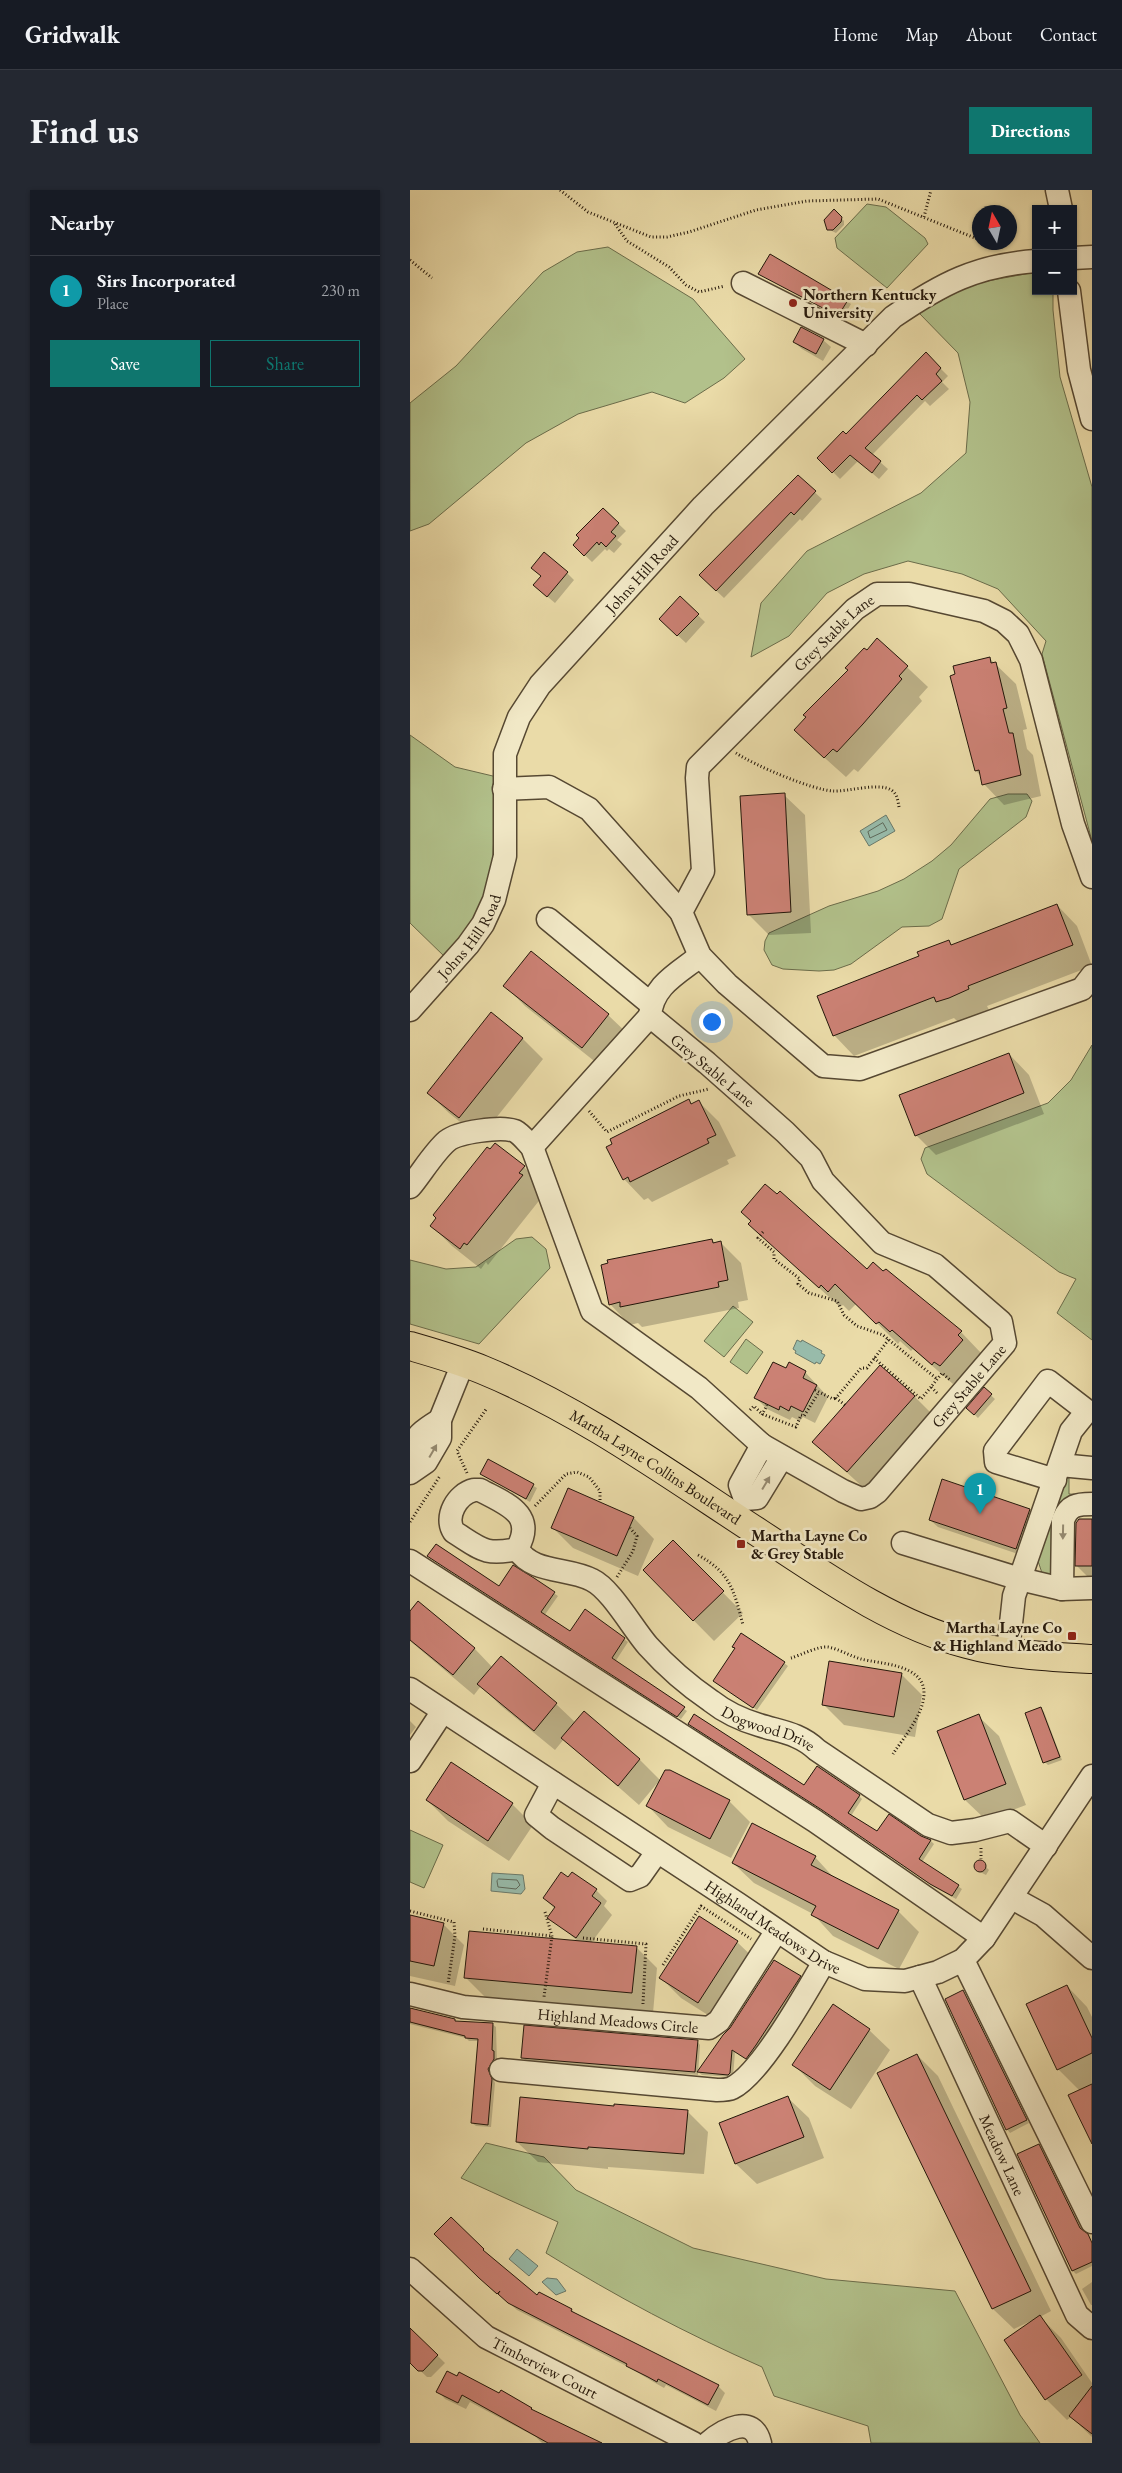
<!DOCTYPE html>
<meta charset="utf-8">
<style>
body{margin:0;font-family:"EB Garamond",serif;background:#242831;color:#f1f3f6}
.controls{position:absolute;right:15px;top:15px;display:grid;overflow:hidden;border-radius:0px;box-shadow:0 1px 4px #0004}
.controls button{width:45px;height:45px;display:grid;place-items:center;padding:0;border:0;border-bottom:1px solid #363941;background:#171b24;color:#f1f3f6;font:25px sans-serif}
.compass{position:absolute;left:562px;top:15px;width:45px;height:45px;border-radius:50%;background:#171b24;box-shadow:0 1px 4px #0004;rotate:351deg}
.you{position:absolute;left:301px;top:831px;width:18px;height:18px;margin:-12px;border:4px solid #fff;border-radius:50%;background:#1a73e8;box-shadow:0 0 0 8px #1a73e833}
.badge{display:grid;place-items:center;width:32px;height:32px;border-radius:50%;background:#0f766e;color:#fff;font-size:16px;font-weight:700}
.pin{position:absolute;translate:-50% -41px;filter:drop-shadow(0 1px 2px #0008)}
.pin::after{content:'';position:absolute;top:26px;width:18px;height:15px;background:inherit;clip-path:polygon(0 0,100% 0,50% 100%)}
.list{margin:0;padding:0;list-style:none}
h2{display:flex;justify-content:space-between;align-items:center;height:65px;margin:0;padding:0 20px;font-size:21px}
h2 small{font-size:16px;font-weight:400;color:#9ea1a6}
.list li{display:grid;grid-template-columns:32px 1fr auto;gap:15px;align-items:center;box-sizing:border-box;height:70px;padding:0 20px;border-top:1px solid #363941}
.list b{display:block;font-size:19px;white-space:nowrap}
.list p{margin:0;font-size:16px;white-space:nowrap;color:#9ea1a6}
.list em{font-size:16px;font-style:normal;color:#9ea1a6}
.actions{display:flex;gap:10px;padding:15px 20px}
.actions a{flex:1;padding:11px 0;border:1px solid #0f766e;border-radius:0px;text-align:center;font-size:18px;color:#0f766e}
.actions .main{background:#0f766e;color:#fff}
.map{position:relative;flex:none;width:682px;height:2253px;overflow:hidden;border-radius:0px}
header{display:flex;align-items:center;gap:30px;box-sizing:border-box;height:70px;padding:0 25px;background:#171b24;border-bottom:1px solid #363941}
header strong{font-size:24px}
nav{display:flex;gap:28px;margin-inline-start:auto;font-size:18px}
.intro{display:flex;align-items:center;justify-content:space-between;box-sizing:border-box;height:120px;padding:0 30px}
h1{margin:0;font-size:35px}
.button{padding:12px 22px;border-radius:0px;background:#0f766e;color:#fff;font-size:18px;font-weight:700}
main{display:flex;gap:30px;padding:0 30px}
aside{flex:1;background:#171b24;border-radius:0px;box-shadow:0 1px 4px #0004}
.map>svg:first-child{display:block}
</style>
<header>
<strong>Gridwalk</strong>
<nav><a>Home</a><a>Map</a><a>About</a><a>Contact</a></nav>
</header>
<div class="intro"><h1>Find us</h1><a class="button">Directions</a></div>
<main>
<aside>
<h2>Nearby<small></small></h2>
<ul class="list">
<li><span class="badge" style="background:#0f9aa8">1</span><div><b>Sirs Incorporated</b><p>Place</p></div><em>230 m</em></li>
</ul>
<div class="actions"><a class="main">Save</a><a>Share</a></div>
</aside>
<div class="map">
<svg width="682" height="2253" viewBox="0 0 682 2253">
<rect width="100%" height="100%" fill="#eadba8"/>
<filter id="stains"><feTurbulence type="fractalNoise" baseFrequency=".004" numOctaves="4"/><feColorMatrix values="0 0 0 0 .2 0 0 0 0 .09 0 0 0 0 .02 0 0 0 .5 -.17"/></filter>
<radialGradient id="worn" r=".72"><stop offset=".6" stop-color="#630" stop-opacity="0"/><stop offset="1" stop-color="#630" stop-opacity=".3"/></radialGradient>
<path fill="#b2c18b" stroke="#6b6c4a" d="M457,14L476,17L515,48L518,54L477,98L427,58L425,48Z
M198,57L283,109L335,169L314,188L275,213L242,202L168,224L116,253L19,334L0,341V213L46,176L133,82L167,62Z
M626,82V101H643V120L650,187L682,297V651L632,464L636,451L588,399L552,384L498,371L454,384L417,403L379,446L341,467L351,413L397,361L511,303L556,263L560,212L548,163L509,123L561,94Z
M0,545L45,577L87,587L82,682L69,723L36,768L0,733Z
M598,604H617L622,611L616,627L549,679L532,729L519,736L492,737L441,774L424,780L409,781L373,779L362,775L354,760L355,751L359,743L419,716L468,701L494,689L522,671L541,655L580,609Z
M682,855V1150L647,1123L666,1089L649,1082L517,984L511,969L515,958L638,913L661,890Z
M122,1047L136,1059L140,1078L69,1154L0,1134V1070L36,1079L66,1077L106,1049Z
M323,1116L343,1132L314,1167L294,1151Z
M336,1149L353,1162L337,1184L320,1172Z
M655,1288H659V1304L682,1305L663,1307L645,1382L637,1387L632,1383L628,1371Z
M0,1640L33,1655L14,1698L0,1692Z
M76,1953L134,1967L166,2000L283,2058L416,2089L545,2101L610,2225L630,2253H461L458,2236L364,2206L352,2177C277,2144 205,2106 136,2063L148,2032L51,1988Z"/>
<path fill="#98bbaa" stroke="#6a796a" d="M476,625L485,641L459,656L450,641Z
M387,1150L391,1152L392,1150L412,1161L411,1163L415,1165L410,1174L406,1172L405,1174L385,1163L386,1161L383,1159Z
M82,1683L113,1685L115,1699L111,1704L81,1701Z
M107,2059L128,2076L119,2086L99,2069Z
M137,2088L147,2089L156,2101L146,2105L132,2092Z"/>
<path fill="#0003" d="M424,20L434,31V35L426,43L418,39Z
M350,84L437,111L441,114L432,129Z
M413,150L421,157L413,171L392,159L384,152Z
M516,164L538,186L532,192L539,199L520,216L515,211L462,265L478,279L469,289L448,271L430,289L409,268L436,245Z
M388,287L412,309L392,331L390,329L314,408L298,393Z
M193,319L216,341L207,350L212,354L204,363L199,359L197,361L195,359L182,372L164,355Z
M157,383L164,390L145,413L132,402V386Z
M270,408L295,432L276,453L250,429Z
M467,449L518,497L509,507L512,511L448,582L444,579L436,587L407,561L457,461Z
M579,468L606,494L617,539L613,540L617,559L623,565L631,606L594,615L574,594L572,587L566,581Z
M374,605L395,625L401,743L359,745L338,724Z
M647,715L667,736L682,776L577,816L579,820L560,828L548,832L544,828L444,866L424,845L511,767L538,751L542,755Z
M95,796L198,825L219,845L193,878L115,816Z
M81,824L113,849L133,869L70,948L39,923L18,903Z
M599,864L619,885L634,924L526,965L506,945Z
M279,911L283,915L289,912L309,932L326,966L317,970L319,974L242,1012L238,1008L234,1010L214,989Z
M114,977L134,997L132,1007L78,1075L76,1072L71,1079L42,1056L22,1036Z
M302,1050L305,1053L310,1052L331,1073L338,1110L328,1112L329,1118L232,1137L228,1133L220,1135L200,1114Z
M361,1054L457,1081L473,1083L491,1093L492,1092L551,1142L571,1163L568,1166L573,1171L551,1196L546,1191L543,1194L503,1159L501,1161L490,1151L488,1154L447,1113L439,1121L433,1115L430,1117Z
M377,1180L395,1182L418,1207L405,1233L393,1227L390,1231L382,1227L380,1230L357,1219L346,1208Z
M574,1199L585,1209L568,1228L558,1218Z
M504,1206L525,1227L458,1302L404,1252Z
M79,1271L127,1298L120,1312L71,1284Z
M158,1300L224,1328L244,1349L228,1386L163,1358L142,1337Z
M620,1320L627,1327L614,1366L528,1337L520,1330Z
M682,1330V1387H678L667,1376Z
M263,1352L333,1423L304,1451L234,1380Z
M22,1369L89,1398L104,1377L148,1406L134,1426L160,1443L175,1421L218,1452L205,1472L277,1521L271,1529Z
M8,1413L65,1459L83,1478L146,1514L166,1533L174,1523L230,1570L251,1591L319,1611L340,1632L321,1668L258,1637L238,1616L249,1591L229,1615L154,1549L145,1560L90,1515L71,1496L64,1505L0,1451V1423Z
M374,1473L378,1476L347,1520L308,1494Z
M491,1484L512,1505L505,1547L434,1535L413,1514Z
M631,1518L634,1522L652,1570L638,1575L635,1572Z
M568,1526L589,1546L616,1615L576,1630L555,1610L528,1541Z
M0,1531L6,1537L0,1545Z
M41,1574L102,1614L123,1635L99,1671L38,1631L17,1610Z
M395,1597L449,1606L452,1609L441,1626L467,1643L510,1647L521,1651L524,1654L512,1672L552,1699L546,1709L524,1697L417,1623Z
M405,1667L425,1689L488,1721L509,1742L489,1779L423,1746L403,1724L344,1693L323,1673Z
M569,1670L579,1680L576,1685L566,1680L565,1677Z
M186,1700L197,1711L194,1716L202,1725L181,1753L226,1757L247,1778L243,1823L76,1808L56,1788L169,1752L139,1727L145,1719L134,1708Z
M0,1726L33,1734L54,1755L45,1796L0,1786Z
M327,1752L348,1772L309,1832L271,1808L250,1787Z
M390,1787L393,1790L340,1870L325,1862L323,1887L292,1885L288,1882Z
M657,1796L677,1817L682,1827V1951L670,1901L648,1879Z
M553,1802L619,1933L600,1943L597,1939Z
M0,1818L45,1830L47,1833L82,1834L86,1837L87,1873L81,1883L85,1893L81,1937L66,1936L62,1933L69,1851H59L56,1848L0,1834Z
M459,1840L480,1860L441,1919L405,1896L384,1875Z
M287,1851L290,1855L288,1885L116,1871L112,1867Z
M507,1865L528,1886L641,2121L630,2127L651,2148L682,2193V2247L661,2227L657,2230L636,2209L623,2130L604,2139L583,2119L469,1884Z
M378,1908L399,1928L414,1968L347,1994L326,1974Z
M205,1917L277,1921L298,1942L294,1984L198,1977V1979L128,1972L107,1952Z
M629,1955L673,2042L682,2052V2076L666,2084L663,2081Z
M41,2028L80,2067L127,2107L129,2103L162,2120L167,2126L308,2196L315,2203L306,2221L256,2195L254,2198L247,2194L220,2178L107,2120L78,2095Z
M682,2092V2115H681L672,2099Z
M0,2139L35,2173L21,2187H17L0,2171Z
M37,2183L121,2219L125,2223L191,2253H132L126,2247L60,2212L56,2219L35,2209L28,2201Z"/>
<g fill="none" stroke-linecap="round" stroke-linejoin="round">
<path stroke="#5e695a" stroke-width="1" d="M473,633L477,640L460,648L458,642Z
M89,1689L107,1690L110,1695L106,1699L88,1697L87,1691Z"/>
</g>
<path fill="#cb8174" stroke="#24170a" d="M424,19L432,27L431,32L423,40H417L414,30Z
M360,64L438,110L428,126L348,84Z
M391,137L414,149L406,164L383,152Z
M516,162L531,178L526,184L532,191L512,210L507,205L455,258L471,271L462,283L440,265L422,283L407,268L433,241L436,244Z
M388,285L406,301L384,325L381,322L306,401L289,385Z
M193,318L209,333L201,342L206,346L196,357L191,352L189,355L187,352L174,366L163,355L169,348L166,345Z
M134,362L158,382L137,407L123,395L131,386L121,378Z
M270,406L289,424L267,446L249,429Z
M467,448L498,476L489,486L492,489L453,534L427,562L423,559L414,568L384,540L396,527L393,525L438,480L435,478L454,458L457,460Z
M580,467L581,473L586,472L597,518L593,519L599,543H603L611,585L572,595L569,580L565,581L540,486L545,484L543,476Z
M375,603L381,722L337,725L330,606Z
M647,714L663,755L558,796L559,799L539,808L526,812L524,807L423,846L407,806L509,766L507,762L539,750L541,755Z
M121,761L199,824L172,858L93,796Z
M81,822L113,848L49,928L17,903Z
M599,863L614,903L505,946L489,905Z
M279,909L281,914L289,910L306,945L297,949L299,953L220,992L218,987L213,990L196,957L202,954L200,949Z
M85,953L115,976L109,983L113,985L57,1055L54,1053L50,1059L20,1036L26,1028L23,1025L77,957L80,959Z
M355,994L367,1004L370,1001L457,1079L463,1072L473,1081L476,1079L552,1141L548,1145L553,1150L530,1176L524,1172L522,1175L482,1140L480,1142L469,1132L466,1134L425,1094L418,1102L411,1095L409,1098L338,1034L341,1031L331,1022Z
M302,1049L303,1053L311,1051L318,1090L308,1092L309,1097L210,1117V1112L199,1115L191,1075L198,1073L197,1070Z
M363,1172L376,1178L379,1172L396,1181L393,1188L407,1195L393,1222L381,1216L379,1221L370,1216L369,1220L344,1208Z
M470,1175L505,1206L437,1282L402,1252Z
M574,1197L582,1204L564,1225L556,1218Z
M78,1269L124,1294L116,1309L70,1284Z
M532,1289L620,1319L606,1359L519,1330Z
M158,1298L224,1327L207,1366L141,1338Z
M669,1329H682V1376H665L666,1333Z
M263,1350L314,1401L283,1431L233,1380Z
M26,1354L89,1396L103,1375L124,1388L145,1402L131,1422L160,1441L175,1419L215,1448L202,1468L275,1517L267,1527L37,1379L17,1366Z
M8,1411L65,1458L43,1485L0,1450V1421Z
M331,1443L375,1472L343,1518L303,1491L325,1458L322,1457Z
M91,1466L147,1513L124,1541L67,1494Z
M419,1471L492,1483L484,1527L412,1515Z
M631,1517L650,1567L633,1573L615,1523Z
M174,1521L230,1569L208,1596L151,1548Z
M284,1524L394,1595L407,1576L450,1605L438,1623L467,1641L479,1624L511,1646L521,1650L509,1669L549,1695L542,1706L520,1694L412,1620L278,1534Z
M569,1524L596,1594L554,1610L527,1541Z
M41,1572L103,1613L78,1651L16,1610Z
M255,1580H260L320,1610L300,1649L236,1616Z
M342,1633L406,1666L401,1675L489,1720L468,1759L401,1725L406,1716L322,1673Z
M564 1676a6 6 0 1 1 12 0a6 6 0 1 1-12 0Z
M151,1682L158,1687L162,1682L187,1699L182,1706L191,1713L166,1748L137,1728L145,1717L133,1708Z
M0,1725L34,1733L24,1776L0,1771Z
M289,1726L328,1751L288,1813L249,1788Z
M59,1741L227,1756L222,1803L54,1788Z
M364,1770L391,1786L346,1855L336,1869L322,1860L320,1883L318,1885L287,1882L313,1845L320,1838Z
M657,1795L682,1848V1863L647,1880L616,1814Z
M553,1800L617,1930L596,1940L535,1809Z
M423,1814L460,1839L420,1900L382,1875Z
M0,1818L45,1829V1831L83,1833L82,1860L84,1861V1869L78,1879L82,1889L78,1935L61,1933L68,1849L55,1848V1846L0,1832Z
M114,1835L288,1850L285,1882L111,1868Z
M507,1864L621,2101L582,2119L467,1883Z
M682,1894V1954L658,1905Z
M378,1906L394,1947L325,1974L309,1933Z
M110,1907L204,1916V1914L278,1920L274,1964L178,1957V1959L106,1952Z
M629,1954L670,2038L678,2044L682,2053V2072L662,2081L607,1964Z
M41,2027L74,2059L73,2060L127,2105L129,2102L162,2119L161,2121L309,2195L298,2215L248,2189L247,2192L238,2187L216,2176L217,2174L98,2113L88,2104L90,2101L87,2104L69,2088L24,2044Z
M630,2125L672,2185L635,2210L594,2150Z
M0,2138L28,2165L13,2181H8L0,2173Z
M37,2181L47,2186L49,2182L89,2203L91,2200L122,2218L121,2219L192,2253H138L52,2205L48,2213L26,2202Z
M682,2196V2244L659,2226Z"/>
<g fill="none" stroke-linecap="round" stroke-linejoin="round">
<g stroke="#564832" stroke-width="25">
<g id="minor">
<path d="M647,0L651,19"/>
<path d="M663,68L682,67"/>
<path d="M333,93L456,155"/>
<path d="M659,101L669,180L682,229"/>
<path d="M94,599L139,597L179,619L271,722L290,766L317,794L413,876L450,879L672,799L682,786"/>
<path id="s1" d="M271,722L293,681L287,588L288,577L445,419L467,404H499L574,421L594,431L608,444L621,470L663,634L682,687"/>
<path d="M138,729L241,814"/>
<path id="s2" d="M0,820L58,755L73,734L84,710L95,666V564L109,527L130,495L293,316L483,127C531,94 567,75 626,71"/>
<path d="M122,957L240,826"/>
<path id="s3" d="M0,997C11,984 24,962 37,951C48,942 91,936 105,941C111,944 117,952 122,957L182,1121L289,1198L352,1255L433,1301L451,1309L460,1307L467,1302L595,1153L591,1132L525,1075L472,1053L413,991L401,968L375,942L297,873L240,826C242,796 267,784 290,766"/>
<path d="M0,1263C3,1246 17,1238 30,1230"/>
<path d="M650,1275L682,1278"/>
<path d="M0,1283L16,1272L30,1248V1230L53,1173"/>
<path d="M64,1300H70C96,1314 127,1324 107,1359C75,1366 71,1359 44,1342C34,1327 47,1304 64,1300Z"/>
<path d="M335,1309L347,1308L372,1267"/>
<path d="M335,1309L330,1295L352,1255"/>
<path d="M493,1353L610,1389L652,1399L682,1398"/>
<path id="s4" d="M107,1359C123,1384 157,1377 182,1390C201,1399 223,1439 238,1456C256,1476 279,1496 301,1511C315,1522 332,1530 349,1535C371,1542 389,1543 407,1560L518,1635L541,1643L565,1640L600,1631L636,1656"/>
<path d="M0,1371L405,1631L574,1748"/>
<path d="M652,1399L653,1330C659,1315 667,1314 682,1314"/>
<path d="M598,1461L604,1406L661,1241L677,1221L638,1191L585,1261L586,1272L645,1290"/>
<path id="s5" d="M0,1499L328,1714L414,1772L455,1789L495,1791L528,1782L553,1770L574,1748L682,1586"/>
<path d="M0,1571L33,1521"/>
<path d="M143,1593L126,1625L142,1638L220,1690L230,1686L247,1662"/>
<path d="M602,1708L633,1725L682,1768"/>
<path d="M553,1770L682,2032"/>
<path id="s6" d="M510,1787L667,2125L682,2138"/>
<path id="s7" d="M0,1804L53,1817L299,1838L309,1831L366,1742"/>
<path d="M91,1880L307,1900C311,1900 318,1900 322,1898C351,1884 397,1801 414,1772"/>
<path id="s8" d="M0,2079L76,2147L283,2253"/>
<path d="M298,2253C313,2240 343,2223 350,2253"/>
</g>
</g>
<g stroke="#24170a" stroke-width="30">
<g id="major">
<path id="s9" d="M0,1156C24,1163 49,1170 73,1180C170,1220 260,1285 349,1343C413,1385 481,1434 557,1454C597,1465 641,1467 682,1469"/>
</g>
</g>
<path stroke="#24170a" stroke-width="3" stroke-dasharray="1 2.5" stroke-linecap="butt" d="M150,0L178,22L241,47H257L279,42L346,20L397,11L468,9L570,50
M514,27L521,0
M205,34L217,51L259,77L276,95L289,102L315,96
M577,52L591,55
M0,70L22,88
M326,563C344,575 402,600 423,601C437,602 470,592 481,600C487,603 488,611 489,617
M179,921L197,942L269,906L299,899
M353,1042L348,1048L364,1062V1069L390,1089L388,1094L399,1103L427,1111L434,1125L447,1136L473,1145L527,1189
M464,1168L511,1209L521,1197
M405,1200L423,1209L426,1208
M527,1203L521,1197L532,1183L540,1190
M435,1215L426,1208L451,1178H457L479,1149
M340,1220L344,1216L352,1224L386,1237L391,1225L394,1226L409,1202
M352,1225L357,1215
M57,1283L47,1261L77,1218
M125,1316L156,1284L167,1282L179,1287L190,1301V1312
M0,1332L30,1286
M288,1365C321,1383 324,1401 333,1435
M207,1387L223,1361L227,1346L220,1338
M381,1468C391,1465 408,1456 418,1457C429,1459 440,1466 451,1469C470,1474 514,1474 514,1503C514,1524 494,1547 483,1564
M571,1658V1669
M0,1721L44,1732L45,1746L38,1794
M135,1722L142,1746
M73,1739L142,1746L134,1807
M173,1748L236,1754L233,1814
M253,1775L291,1716L341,1749"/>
<use href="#minor" stroke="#f1e8c6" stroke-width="22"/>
<use href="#major" stroke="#eadba8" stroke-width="28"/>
</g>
<defs><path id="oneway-solid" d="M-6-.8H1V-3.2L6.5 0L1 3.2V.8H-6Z" transform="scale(1.25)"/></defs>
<g fill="#958a71">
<use href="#oneway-solid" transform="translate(23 1261) rotate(-60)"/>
<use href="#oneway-solid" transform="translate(356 1293) rotate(-59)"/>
<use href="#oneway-solid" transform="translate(653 1342) rotate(91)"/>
</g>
<g fill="#8f2418" stroke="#f1e8c6" stroke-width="2">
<circle cx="383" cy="113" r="5"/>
<rect x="326" y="1349" width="10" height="10" rx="2.5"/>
<rect x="657" y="1441" width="10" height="10" rx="2.5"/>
</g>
<g text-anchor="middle" stroke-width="5" stroke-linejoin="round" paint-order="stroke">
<g font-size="16" font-weight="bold" fill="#24170a" stroke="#f1e8c6" text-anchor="start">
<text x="393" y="110">Northern Kentucky<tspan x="393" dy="18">University</tspan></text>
<text x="341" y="1351">Martha Layne Co<tspan x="341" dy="18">&amp; Grey Stable</tspan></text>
<text x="652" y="1443" text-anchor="end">Martha Layne Co<tspan x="652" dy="18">&amp; Highland Meado</tspan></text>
</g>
<g font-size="16" fill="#24170a" stroke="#f1e8c6">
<text dy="6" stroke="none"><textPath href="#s2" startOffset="515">Johns Hill Road</textPath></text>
<text dy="6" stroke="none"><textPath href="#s1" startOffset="342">Grey Stable Lane</textPath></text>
<text dy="6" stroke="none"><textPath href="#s2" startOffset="95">Johns Hill Road</textPath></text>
<text transform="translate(303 880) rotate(40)" y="6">Grey Stable Lane</text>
<text dy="6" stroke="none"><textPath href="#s3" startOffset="815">Grey Stable Lane</textPath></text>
<text dy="6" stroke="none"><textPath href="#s9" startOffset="275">Martha Layne Collins Boulevard</textPath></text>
<text dy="6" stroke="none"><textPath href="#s4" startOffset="318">Dogwood Drive</textPath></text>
<text dy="6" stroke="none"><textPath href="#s5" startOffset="434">Highland Meadows Drive</textPath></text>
<text dy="6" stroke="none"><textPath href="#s7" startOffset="210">Highland Meadows Circle</textPath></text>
<text dy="6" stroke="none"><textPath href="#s6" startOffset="196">Meadow Lane</textPath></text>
<text dy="6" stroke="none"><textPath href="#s8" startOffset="168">Timberview Court</textPath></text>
</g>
</g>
<rect width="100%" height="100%" filter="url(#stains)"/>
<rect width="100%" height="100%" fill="url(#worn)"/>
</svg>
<div class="controls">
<button>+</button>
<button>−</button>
</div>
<svg class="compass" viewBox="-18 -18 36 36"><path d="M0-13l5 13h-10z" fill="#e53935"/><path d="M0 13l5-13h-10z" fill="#9ea1a6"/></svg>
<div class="you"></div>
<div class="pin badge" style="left:570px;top:1324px;background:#0f9aa8">1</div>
</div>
</main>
